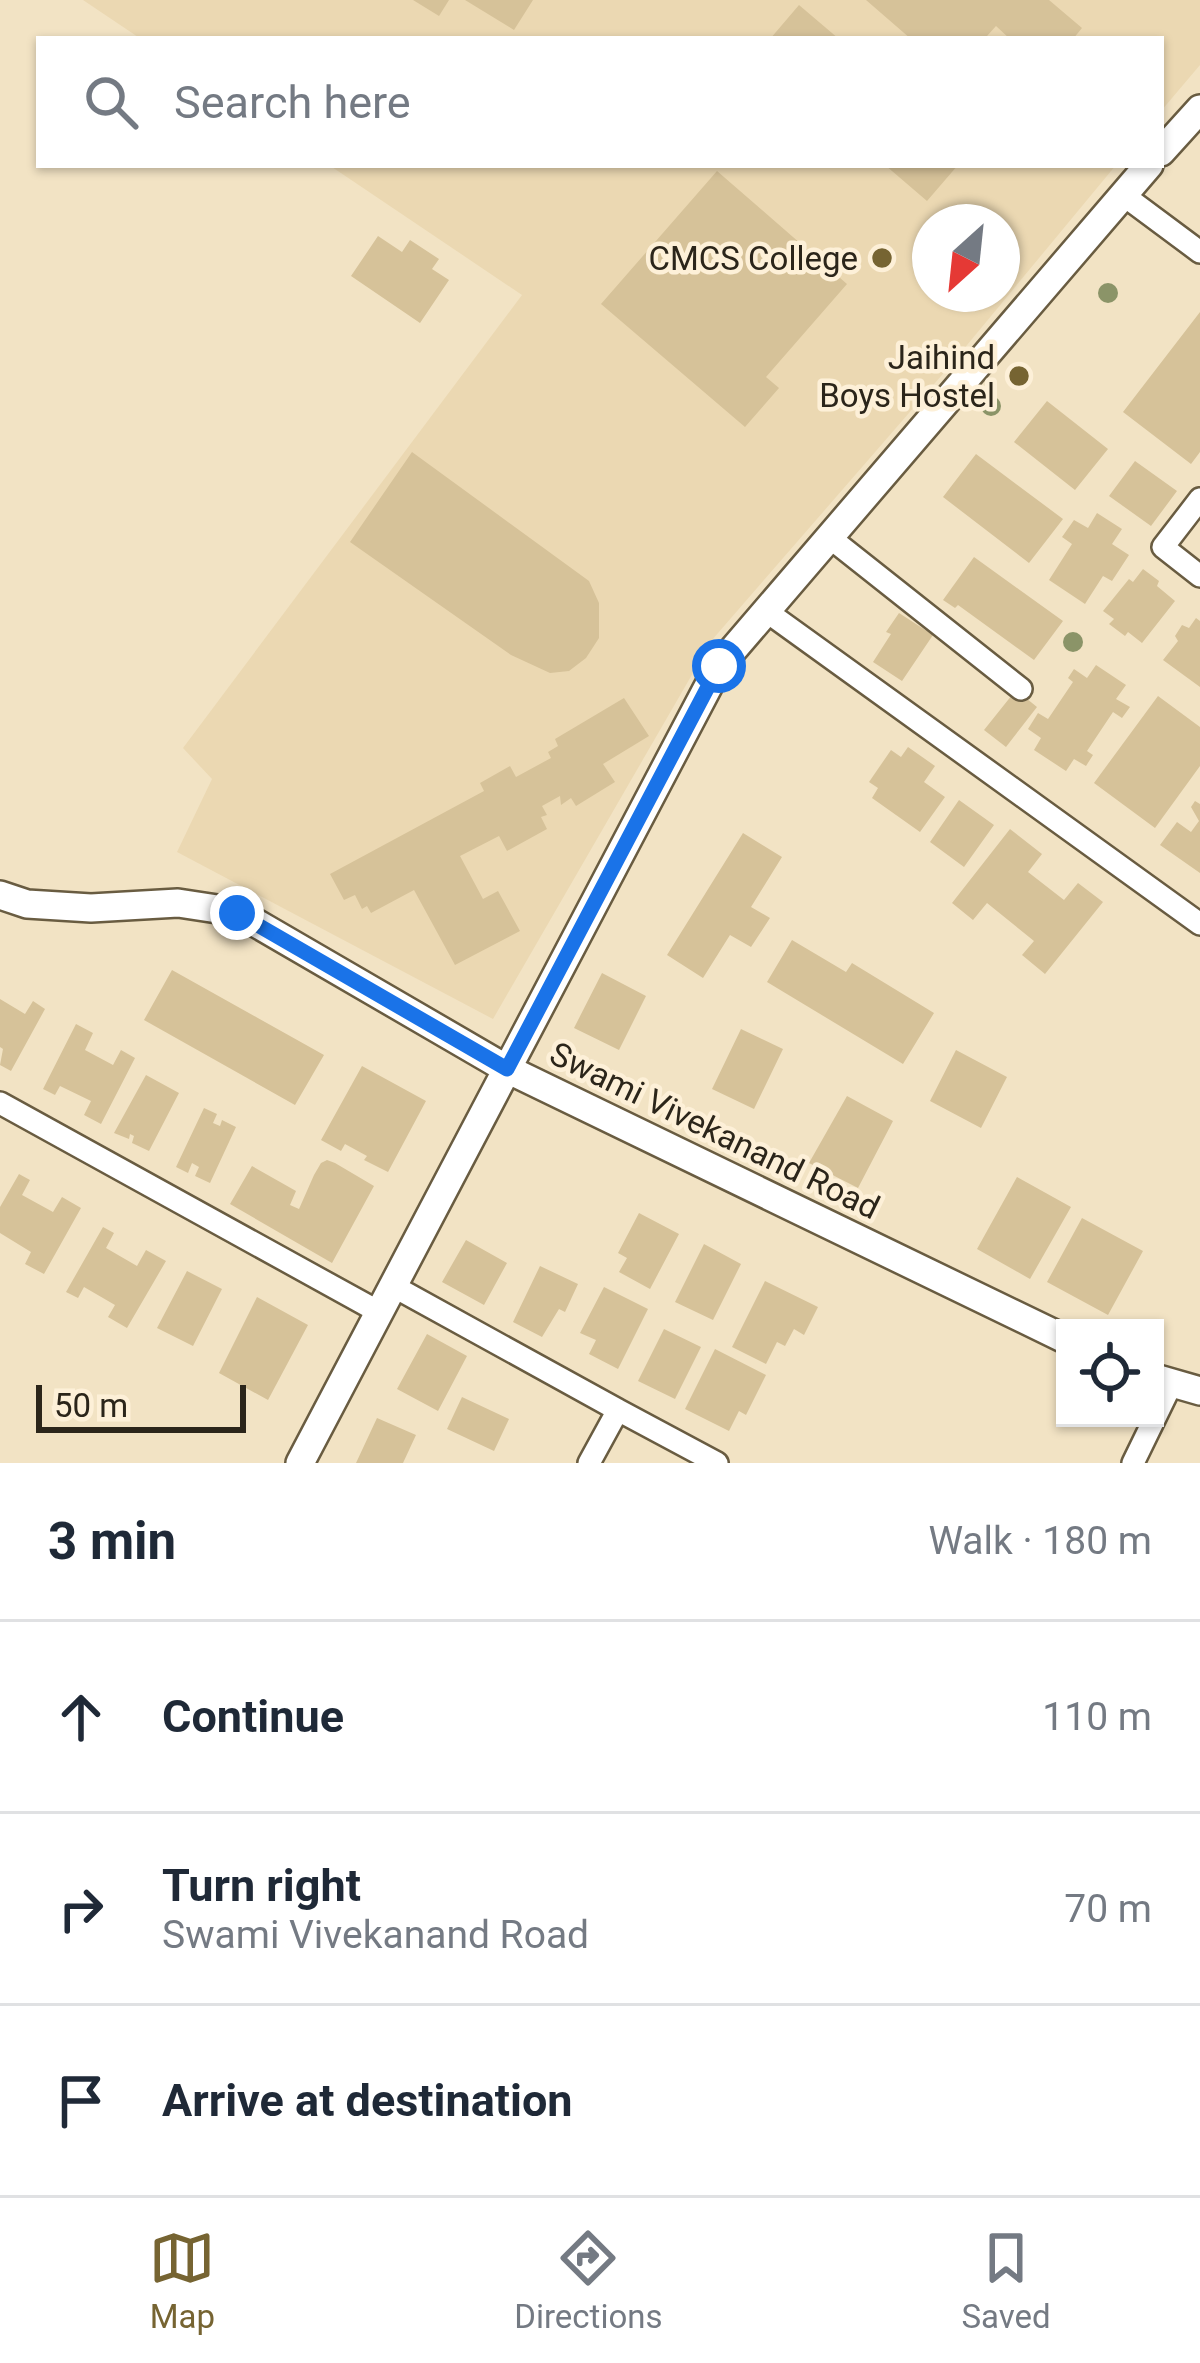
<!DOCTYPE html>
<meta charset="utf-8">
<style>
body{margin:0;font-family:Roboto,sans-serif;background:#f2f2f3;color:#1f2937}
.controls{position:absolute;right:36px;bottom:36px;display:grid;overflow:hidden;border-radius:0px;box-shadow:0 3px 9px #0004}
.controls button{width:108px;height:108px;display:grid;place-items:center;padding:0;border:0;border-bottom:3px solid #e0e1e3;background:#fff;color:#1f2937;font:60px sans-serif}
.compass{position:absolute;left:912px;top:204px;width:108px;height:108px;border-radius:50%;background:#fff;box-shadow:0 3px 9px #0004;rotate:207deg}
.scale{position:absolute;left:36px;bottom:30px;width:210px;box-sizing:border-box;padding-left:12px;border:6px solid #2b251a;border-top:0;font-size:33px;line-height:42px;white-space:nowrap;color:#2b251a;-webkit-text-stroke:9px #fdf0d8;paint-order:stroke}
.stop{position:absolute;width:36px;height:36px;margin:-27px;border:9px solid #1a73e8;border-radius:50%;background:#fff}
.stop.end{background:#1a73e8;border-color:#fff;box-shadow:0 3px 12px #0008}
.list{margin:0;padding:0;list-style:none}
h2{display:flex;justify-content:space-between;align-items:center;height:156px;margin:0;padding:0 48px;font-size:51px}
h2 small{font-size:39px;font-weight:400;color:#747a83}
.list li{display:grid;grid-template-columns:78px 1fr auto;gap:36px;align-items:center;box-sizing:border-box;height:192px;padding:0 48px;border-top:3px solid #e0e1e3}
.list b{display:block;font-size:45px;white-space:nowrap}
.list p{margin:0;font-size:39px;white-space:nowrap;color:#747a83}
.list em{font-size:39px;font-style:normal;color:#747a83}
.icon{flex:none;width:66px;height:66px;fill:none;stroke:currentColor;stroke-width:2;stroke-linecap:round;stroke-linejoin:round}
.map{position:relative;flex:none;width:1200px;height:1463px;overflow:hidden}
.search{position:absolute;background:#fff;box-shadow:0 3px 9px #0004;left:36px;right:36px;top:36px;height:132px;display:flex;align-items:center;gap:30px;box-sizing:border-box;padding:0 42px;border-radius:0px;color:#747a83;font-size:45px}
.sheet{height:732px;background:#fff}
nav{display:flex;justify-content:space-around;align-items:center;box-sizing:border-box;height:168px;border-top:3px solid #e0e1e3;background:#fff;font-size:33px;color:#747a83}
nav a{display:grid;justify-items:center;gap:6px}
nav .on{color:#766432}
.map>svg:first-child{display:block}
</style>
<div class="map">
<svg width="1200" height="1463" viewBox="0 0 1200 1463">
<rect width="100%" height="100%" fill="#f2e3c4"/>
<path fill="#ebd8b2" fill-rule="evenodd" d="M83,0H1200V65L1161,111V39H141Z
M329,165H1116L948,368L712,640L493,1019L177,852L212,779L183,748L522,295ZM930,222H1002V294H930Z"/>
<path fill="#d6c299" d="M413,0H449L439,16Z
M465,0H533L514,30Z
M866,0H1049L1082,28L1073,39H1010L996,26L987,36L991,39H911Z
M799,5L839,39H770Z
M885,165H958L927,201Z
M717,171L847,284L766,377L779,388L745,427L601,304Z
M378,236L402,252L410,240L439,259L432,269L449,280L420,323L351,276Z
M1200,312V452L1191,464L1123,412Z
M1047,401L1108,449L1075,490L1014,442Z
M412,452L589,581L599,603V638L586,658L569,671L550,673L511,655L350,542Z
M976,454L1063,519L1029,563L943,497Z
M1135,461L1177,491L1151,526L1109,496Z
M1097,513L1122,529L1112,544L1129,555L1112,581L1103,576L1085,604L1049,580L1072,544L1062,537L1074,520L1088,528Z
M974,557L1063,621L1034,660L958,605L955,608L943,600Z
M1143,569L1159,581L1157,586L1175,601L1142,643L1128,632L1125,636L1109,624L1114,619L1103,611L1129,579L1133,582Z
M899,613L933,635L902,681L873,662L891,634L886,632Z
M1196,618L1200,621V687L1163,660L1178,641L1175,636L1182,625L1189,628Z
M1096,665L1126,685L1116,699L1130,707L1122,718L1113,712L1087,751L1093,755L1086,766L1074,759L1066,771L1034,750L1041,738L1028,729L1038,713L1048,719L1073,682L1068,678L1074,669L1087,678Z
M1016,690L1037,707L1006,747L984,730Z
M1158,696L1200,727V766L1155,828L1094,783Z
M624,698L649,736L603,764L615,782L576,806L571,798L561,805L560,796L542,806L547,815L541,817L547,829L507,851L499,836L460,856L483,899L498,891L520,931L455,965L414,890L371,913L367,906L362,909L355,895L344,900L330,874L484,791L480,783L510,766L516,777L551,758L548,752L558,746L555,739Z
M908,747L935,766L924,782L945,797L920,832L872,798L878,788L869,782L891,750L901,757Z
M959,800L994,825L964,867L930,842Z
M1195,801L1200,804V873L1160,845L1177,822L1191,832L1199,821L1191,807Z
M1010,829L1042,854L1028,872L1064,900L1078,883L1103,902L1045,974L1022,955L1034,941L987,903L973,920L952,903Z
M743,833L782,857L751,907L770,918L751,947L730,935L703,978L667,955Z
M792,940L846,972L852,963L934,1013L903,1064L767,982Z
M172,970L324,1055L295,1105L144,1020Z
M602,973L646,996L619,1050L574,1028Z
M0,999L25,1014L33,1001L45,1009L11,1071L0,1065L3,1049L0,1047Z
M76,1024L93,1033L85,1050L113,1065L121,1050L135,1058L101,1124L84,1115L91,1101L60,1086L55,1095L43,1089Z
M741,1029L783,1049L754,1109L712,1089Z
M956,1050L1007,1077L981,1128L930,1101Z
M362,1066L426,1101L388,1172L364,1160L367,1156L345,1144L341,1151L321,1140Z
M146,1075L179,1093L149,1151L132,1143L134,1136L130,1134L129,1139L114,1133Z
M847,1096L893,1121L858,1188L809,1163Z
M204,1108L217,1114L213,1123L220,1126L222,1120L236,1127L210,1183L195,1176L199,1167L192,1163L188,1173L176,1167Z
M327,1160L335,1163L374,1186L332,1263L230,1204L252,1166L296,1191L290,1205L299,1209L314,1175L321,1163Z
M19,1174L30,1180L22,1195L53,1212L62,1197L81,1208L44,1274L25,1264L31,1252L0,1233V1207Z
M1017,1177L1071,1207L1030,1279L977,1249Z
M639,1213L679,1234L650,1289L619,1272L627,1258L618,1253Z
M1082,1218L1143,1251L1108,1315L1047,1282Z
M103,1227L114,1233L106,1248L137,1266L146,1250L166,1261L127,1328L108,1317L115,1305L84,1287L78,1298L66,1292Z
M466,1240L507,1263L484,1305L442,1282Z
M704,1244L741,1264L713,1320L675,1302Z
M540,1266L578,1284L565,1312L559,1309L542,1337L513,1322Z
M187,1271L222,1289L193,1346L157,1328Z
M765,1281L818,1307L804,1335L794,1329L785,1346L777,1342L766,1364L732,1347Z
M604,1287L648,1309L618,1369L589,1354L596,1340L580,1333Z
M257,1297L308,1325L268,1400L219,1373Z
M664,1329L701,1347L675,1399L638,1381Z
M427,1334L467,1356L438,1411L397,1389Z
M715,1349L766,1375L746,1415L739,1411L729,1431L685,1409Z
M462,1397L509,1419L494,1451L447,1429Z
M377,1418L416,1435L403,1463H356Z"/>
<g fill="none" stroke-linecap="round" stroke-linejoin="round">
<g stroke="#695c41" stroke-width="26">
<path id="minor" d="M1122,194L1200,252
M1200,499L1163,547L1200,576
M829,537L1021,689
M766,611L1200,924
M0,1103L379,1312
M393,1286L618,1410L589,1463
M618,1410L717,1463
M1133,1463L1172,1383"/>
</g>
<g stroke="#695c41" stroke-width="32">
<path id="tertiary" d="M1161,152L1200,109
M0,895L27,904L91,908L178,903L237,912L507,1069L1065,1339
M1155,1378L1200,1391
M300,1463L719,666L1149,165"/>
</g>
<use href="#minor" stroke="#fff" stroke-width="21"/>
<use href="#tertiary" stroke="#fff" stroke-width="27"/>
</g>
<g fill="#8b9468">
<circle cx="1108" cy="293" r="10"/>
<circle cx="991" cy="406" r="10"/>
<circle cx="1073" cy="642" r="10"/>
</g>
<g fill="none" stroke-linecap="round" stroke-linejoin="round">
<path stroke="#1a73e8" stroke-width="15" d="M237,913L507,1069L719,666"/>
</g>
<g fill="#766432" stroke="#fdf0d8" stroke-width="4.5">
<circle cx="882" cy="258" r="12"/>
<circle cx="1019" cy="376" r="12"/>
</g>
<g text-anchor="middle" stroke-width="9" stroke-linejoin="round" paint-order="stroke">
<g font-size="33" fill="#2b251a" stroke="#fdf0d8" text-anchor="end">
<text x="858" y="270">CMCS College</text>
<text x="995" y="369">Jaihind<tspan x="995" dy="38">Boys Hostel</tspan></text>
</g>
<g font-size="33" fill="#2b251a" stroke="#fdf0d8">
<text transform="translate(715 1130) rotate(26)" y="12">Swami Vivekanand Road</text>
</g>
</g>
</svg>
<div class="controls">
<button><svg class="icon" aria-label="locate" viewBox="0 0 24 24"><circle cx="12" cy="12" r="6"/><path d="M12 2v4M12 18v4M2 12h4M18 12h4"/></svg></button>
</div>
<svg class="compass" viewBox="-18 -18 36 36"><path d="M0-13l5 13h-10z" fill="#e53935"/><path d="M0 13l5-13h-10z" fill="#747a83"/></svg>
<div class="scale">50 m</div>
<div class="stop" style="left:719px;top:666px"></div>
<div class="stop end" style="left:237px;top:913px"></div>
<div class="search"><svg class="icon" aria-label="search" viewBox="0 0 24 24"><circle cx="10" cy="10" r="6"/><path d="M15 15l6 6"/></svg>Search here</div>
</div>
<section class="sheet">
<h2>3 min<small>Walk · 180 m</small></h2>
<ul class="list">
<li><svg class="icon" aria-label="ahead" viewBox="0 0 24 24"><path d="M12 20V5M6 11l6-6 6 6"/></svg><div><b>Continue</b></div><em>110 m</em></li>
<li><svg class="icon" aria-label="right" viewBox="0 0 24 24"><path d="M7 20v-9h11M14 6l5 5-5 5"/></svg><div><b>Turn right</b><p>Swami Vivekanand Road</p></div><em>70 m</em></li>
<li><svg class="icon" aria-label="arrive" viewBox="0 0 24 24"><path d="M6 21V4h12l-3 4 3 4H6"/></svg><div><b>Arrive at destination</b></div></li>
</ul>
</section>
<nav>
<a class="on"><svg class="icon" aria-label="map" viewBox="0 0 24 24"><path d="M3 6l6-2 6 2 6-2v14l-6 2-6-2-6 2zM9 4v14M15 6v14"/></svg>Map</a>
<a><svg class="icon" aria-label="directions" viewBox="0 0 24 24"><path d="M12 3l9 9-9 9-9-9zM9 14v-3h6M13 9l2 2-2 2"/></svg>Directions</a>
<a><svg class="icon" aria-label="saved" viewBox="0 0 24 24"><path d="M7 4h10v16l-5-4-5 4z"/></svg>Saved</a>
</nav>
